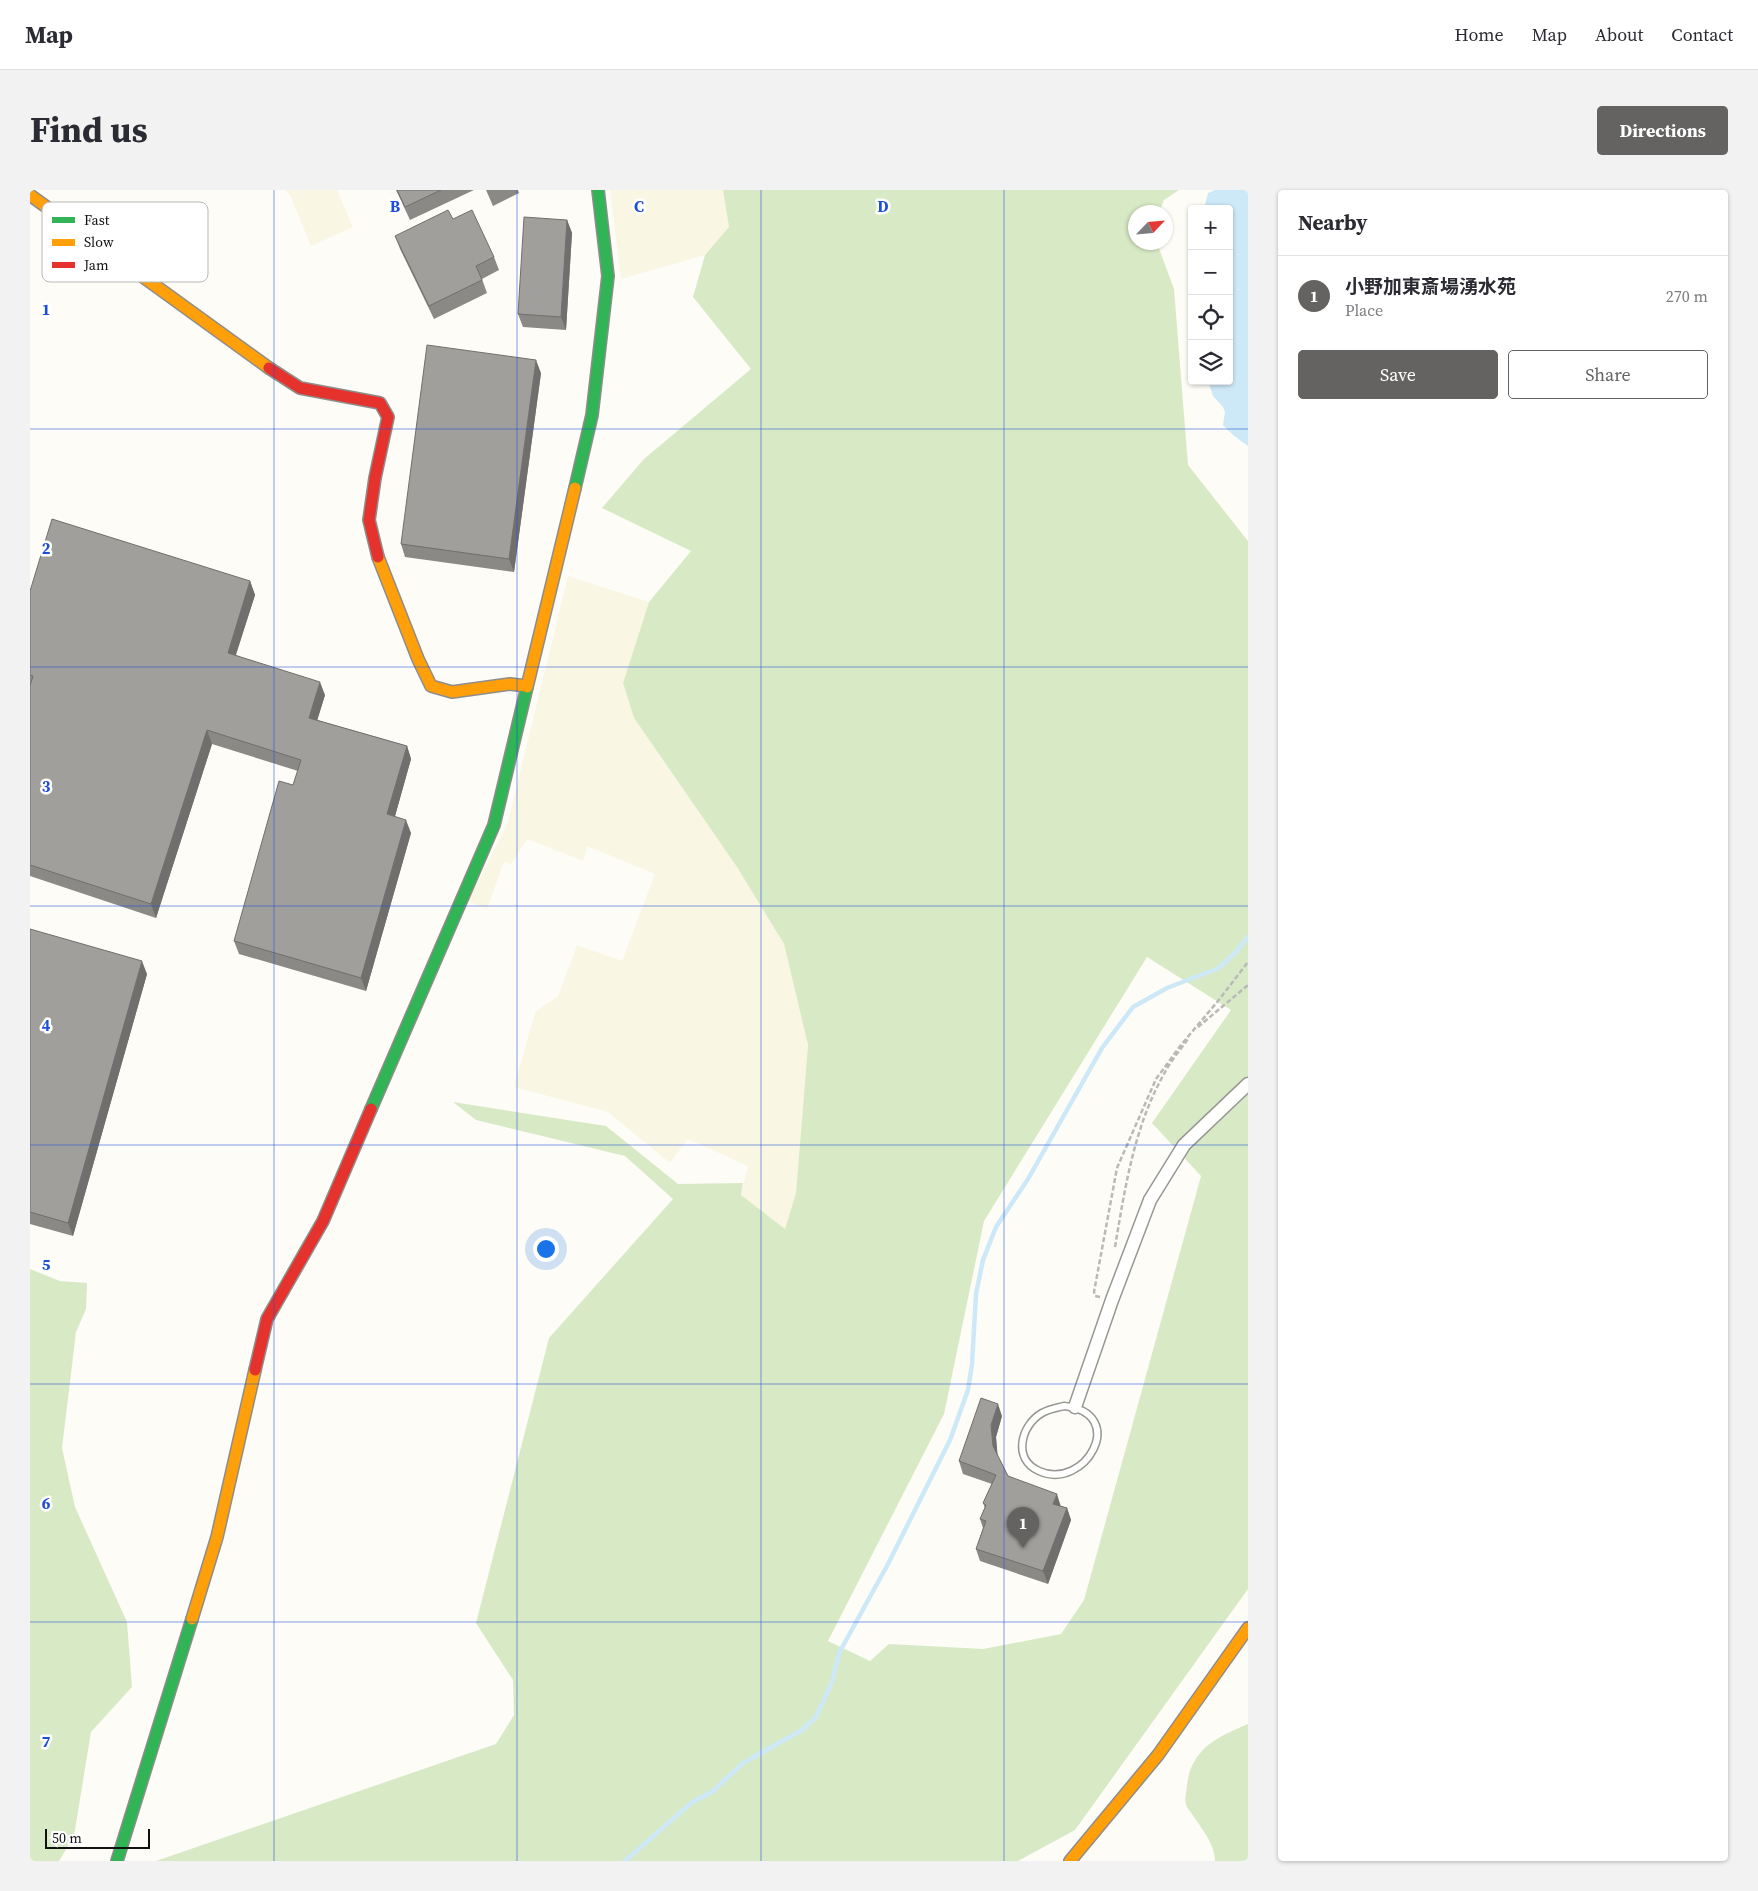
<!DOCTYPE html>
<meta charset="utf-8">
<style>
body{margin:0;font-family:"Source Serif 4","Noto Sans JP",serif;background:#f2f2f3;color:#2b2b33}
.controls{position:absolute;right:15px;top:15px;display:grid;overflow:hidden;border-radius:5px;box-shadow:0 1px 4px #0004}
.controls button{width:45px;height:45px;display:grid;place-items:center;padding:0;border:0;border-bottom:1px solid #e1e1e2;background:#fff;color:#2b2b33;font:25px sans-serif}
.compass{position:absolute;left:1098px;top:15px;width:45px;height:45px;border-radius:50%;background:#fff;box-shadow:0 1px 4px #0004;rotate:64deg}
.scale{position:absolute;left:15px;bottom:12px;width:105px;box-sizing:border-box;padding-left:5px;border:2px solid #111;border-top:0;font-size:14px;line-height:18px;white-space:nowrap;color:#111;-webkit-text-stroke:4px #fff;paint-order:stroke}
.you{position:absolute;left:515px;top:1058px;width:18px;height:18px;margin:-12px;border:4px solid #fff;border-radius:50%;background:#1a73e8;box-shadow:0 0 0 8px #1a73e833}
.badge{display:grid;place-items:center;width:32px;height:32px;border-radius:50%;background:#646362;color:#fff;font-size:16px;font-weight:700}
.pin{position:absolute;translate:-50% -41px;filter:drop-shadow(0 1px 2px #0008)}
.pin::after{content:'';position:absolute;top:26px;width:18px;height:15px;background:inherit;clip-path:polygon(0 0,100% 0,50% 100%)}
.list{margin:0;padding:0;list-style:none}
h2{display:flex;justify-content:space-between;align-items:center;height:65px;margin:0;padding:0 20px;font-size:21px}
h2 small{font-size:16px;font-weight:400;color:#7c7c81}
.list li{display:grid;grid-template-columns:32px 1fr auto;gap:15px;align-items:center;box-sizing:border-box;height:80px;padding:0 20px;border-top:1px solid #e1e1e2}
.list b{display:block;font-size:19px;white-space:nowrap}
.list p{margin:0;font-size:16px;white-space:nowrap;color:#7c7c81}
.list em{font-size:16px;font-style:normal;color:#7c7c81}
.actions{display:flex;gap:10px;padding:15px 20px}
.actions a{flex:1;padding:11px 0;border:1px solid #646362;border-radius:5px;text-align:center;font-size:18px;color:#646362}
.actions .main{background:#646362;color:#fff}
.icon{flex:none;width:28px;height:28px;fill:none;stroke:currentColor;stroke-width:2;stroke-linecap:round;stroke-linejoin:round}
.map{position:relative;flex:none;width:1218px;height:1671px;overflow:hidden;border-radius:5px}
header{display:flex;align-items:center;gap:30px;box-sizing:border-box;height:70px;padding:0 25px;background:#fff;border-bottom:1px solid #e1e1e2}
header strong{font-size:24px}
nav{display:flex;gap:28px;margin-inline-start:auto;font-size:18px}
.intro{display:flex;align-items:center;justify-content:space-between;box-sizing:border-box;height:120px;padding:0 30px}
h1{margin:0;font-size:35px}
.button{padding:12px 22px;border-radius:5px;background:#646362;color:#fff;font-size:18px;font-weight:700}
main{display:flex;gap:30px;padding:0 30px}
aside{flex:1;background:#fff;border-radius:5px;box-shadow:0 1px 4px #0004}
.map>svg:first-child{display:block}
</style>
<header>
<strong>Map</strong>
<nav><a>Home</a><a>Map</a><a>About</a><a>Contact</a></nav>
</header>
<div class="intro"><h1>Find us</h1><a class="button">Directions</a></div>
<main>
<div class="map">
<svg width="1218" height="1671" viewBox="0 0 1218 1671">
<rect width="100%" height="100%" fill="#fdfcf7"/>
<path fill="#f9f7e4" d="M255,0H307L323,37L281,56L260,5Z
M580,0H693L700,37L675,65L591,89Z
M538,386L619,412L593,493L604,528L707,677L754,754L778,855L766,1003L755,1040L711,1005L718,976L658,949L640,973L578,922L484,897L505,822L528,806L547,755L592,771L625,684L557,656L553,671L497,649L481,674L474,672L457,719L438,711L478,632Z"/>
<path fill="#d8eac5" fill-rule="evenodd" d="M693,0H1149L1134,10L1129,22H1106V52L1127,53L1144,99L1158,275L1218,351V1399L1045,1640L988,1671H126L466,1554L484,1525L483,1490L446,1433L519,1148L643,1009L595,966L446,930L423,912L576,936L648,994L713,993L711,1005L755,1039L766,1003L778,855L754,754L707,677L604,528L593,493L619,412L661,361L572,318L614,269L721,179L663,107L675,65L699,37ZM1117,767L1201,820L1122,933L1171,986L1054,1410L1031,1444L953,1459L859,1454L840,1471L798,1451L914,1224L954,1031Z
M0,1079L30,1091L57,1093L56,1119L46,1142L32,1258L45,1317L97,1432L102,1497L61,1542L44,1646L29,1671H0Z
M1218,1534V1671H1185C1185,1654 1171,1638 1162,1624C1160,1621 1156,1617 1156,1614C1154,1609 1157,1600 1157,1595C1161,1559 1187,1547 1218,1534Z"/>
<path fill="#cde8f7" d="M1185,0H1218V256C1209,250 1200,243 1193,235L1195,222L1193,217L1183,206L1178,191H1199V19H1174L1178,3Z"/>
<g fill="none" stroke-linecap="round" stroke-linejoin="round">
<path stroke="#cde8f7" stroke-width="4.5" d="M595,1671L661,1613L683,1601L713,1573L772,1540L786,1527L802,1492L809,1463L858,1374L920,1250L938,1200L942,1174L946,1104L953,1070L966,1037L998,989L1072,858L1103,817L1137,798L1189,778L1206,762L1218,747"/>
<g stroke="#979795" stroke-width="9">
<path id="lane" d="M1034,1216C1100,1223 1055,1302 1009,1281C982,1269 991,1235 1012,1223C1019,1219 1026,1218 1034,1216Z"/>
</g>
<g stroke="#979795" stroke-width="15">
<path id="street" d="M1045,1217L1082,1110L1120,1010L1154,955L1218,894"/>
</g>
<g stroke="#8e8d8b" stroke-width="14">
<path id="fast" d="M545,298L562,225L578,86L568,0
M341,919L464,635L497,497
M87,1671L162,1429"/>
</g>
<g stroke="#8e8d8b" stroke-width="14">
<path id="slow" d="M0,5L239,178
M348,367L388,469L401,496L422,502L480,494L497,496
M497,497L545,298
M162,1429L187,1347L225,1180
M1040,1671L1128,1565L1218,1438"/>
</g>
<g stroke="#8e8d8b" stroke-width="14">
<path id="jam" d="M239,178L270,198L350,213L358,227L345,288L339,330L348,367
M225,1180L237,1129L293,1031L341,919"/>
</g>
<path stroke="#b9b9b8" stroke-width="2.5" stroke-dasharray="5 2.5" stroke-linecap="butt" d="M1168,837L1218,795
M1085,1057C1095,998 1104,937 1134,884C1140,872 1150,860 1158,849
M1070,1107L1065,1106L1064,1102L1087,978L1126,889L1151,855L1188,811L1218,772"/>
<use href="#lane" stroke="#fffffe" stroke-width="6"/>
<use href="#street" stroke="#fffffe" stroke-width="12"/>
<use href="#fast" stroke="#30b455" stroke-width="11"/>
<use href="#slow" stroke="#ff9f0a" stroke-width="11"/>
<use href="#jam" stroke="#e5322d" stroke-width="11"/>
</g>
<path fill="#8a8986" d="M366,0H444L380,30Z
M456,0H488L489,3L463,16Z
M423,29L464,67L469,80L452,89L457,103L404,129L370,59L365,46Z
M537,30L542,43L536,140L493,137L488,124Z
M511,183L484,382L375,367L371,354Z
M220,391L225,405L206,465L295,505L287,530L377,556L381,569L365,626L381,643L336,801L209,764L204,751L263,595L268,581L182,554L126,728L0,686V401Z
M0,739L117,784L43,1046L0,1034Z
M972,1226L966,1247L967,1265L978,1286L1031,1316L1037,1318L1041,1330L1018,1394L950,1371L946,1359L953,1338L950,1329L955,1318L953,1313L962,1294L933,1284L929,1271Z"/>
<path fill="#716f6d" d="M537,30L542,43L536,140L531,127Z
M506,170L511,183L484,382L479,369Z
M220,391L225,405L202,476L198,463Z
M290,492L295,505L284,541L279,528Z
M177,540L182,554L126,728L121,714Z
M377,556L381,569L362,637L357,624Z
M376,630L381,643L336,801L331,788Z
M112,771L117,784L43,1046L38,1033Z
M968,1214L972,1226L966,1247L968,1269L963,1256L961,1235Z
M1027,1304L1031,1317L1023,1314Z
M1037,1318L1041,1330L1018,1394L1013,1381Z"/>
<path fill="#a19f9c" stroke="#716f6d" d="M367,0H411L375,17Z
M418,20L423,29L442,20L464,67L446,76L452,90L399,116L365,46Z
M494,27L537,30L531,127L488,124Z
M397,155L506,170L479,369L371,354Z
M22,329L220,391L198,463L290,492L279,528L377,556L357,624L376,630L331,788L204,751L249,591L263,595L271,570L177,540L121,714L0,675V496L3,486L0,485V401Z
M0,739L112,771L38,1033L0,1022Z
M951,1208L968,1214L961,1235L963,1256L978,1286L1027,1304L1023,1314L1037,1318L1013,1381L946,1359L956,1331L950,1329L956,1315L953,1313L966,1285L929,1271Z"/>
<path fill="none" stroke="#1d4ed8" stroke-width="1" stroke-opacity="0.55" d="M244,0V1671M487,0V1671M731,0V1671M974,0V1671M0,239H1218M0,477H1218M0,716H1218M0,955H1218M0,1194H1218M0,1432H1218"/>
<rect x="12" y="12" width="166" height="80" rx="8" fill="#fff" stroke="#b8b8b8" stroke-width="1"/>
<rect x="22" y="27" width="23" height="6" fill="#30b455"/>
<rect x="22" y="49" width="23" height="7" fill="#ff9f0a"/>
<rect x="22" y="72" width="23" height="6" fill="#e5322d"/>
<g font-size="14" fill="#111">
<text x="54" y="35">Fast</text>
<text x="54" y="57">Slow</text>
<text x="54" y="80">Jam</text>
</g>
<g font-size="16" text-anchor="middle" font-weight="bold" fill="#1d4ed8" stroke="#fff" stroke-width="5" stroke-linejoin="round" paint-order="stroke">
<text x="365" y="22">B</text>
<text x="609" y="22">C</text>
<text x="853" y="22">D</text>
<text x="16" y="125">1</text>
<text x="16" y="364">2</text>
<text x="16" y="602">3</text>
<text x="16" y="841">4</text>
<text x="16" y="1080">5</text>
<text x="16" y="1319">6</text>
<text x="16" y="1557">7</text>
</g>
</svg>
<div class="controls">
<button>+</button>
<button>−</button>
<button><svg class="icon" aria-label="locate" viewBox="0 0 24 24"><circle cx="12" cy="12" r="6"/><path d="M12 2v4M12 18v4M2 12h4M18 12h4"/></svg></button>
<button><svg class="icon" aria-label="layers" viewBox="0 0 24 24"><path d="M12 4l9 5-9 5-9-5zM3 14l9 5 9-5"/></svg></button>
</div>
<svg class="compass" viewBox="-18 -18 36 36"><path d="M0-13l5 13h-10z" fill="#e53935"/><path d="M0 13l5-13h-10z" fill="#7c7c81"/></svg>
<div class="scale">50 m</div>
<div class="you"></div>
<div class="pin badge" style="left:993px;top:1358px">1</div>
</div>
<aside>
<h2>Nearby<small></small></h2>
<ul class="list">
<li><span class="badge">1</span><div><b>小野加東斎場湧水苑</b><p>Place</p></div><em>270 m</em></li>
</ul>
<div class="actions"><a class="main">Save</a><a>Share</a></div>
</aside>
</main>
